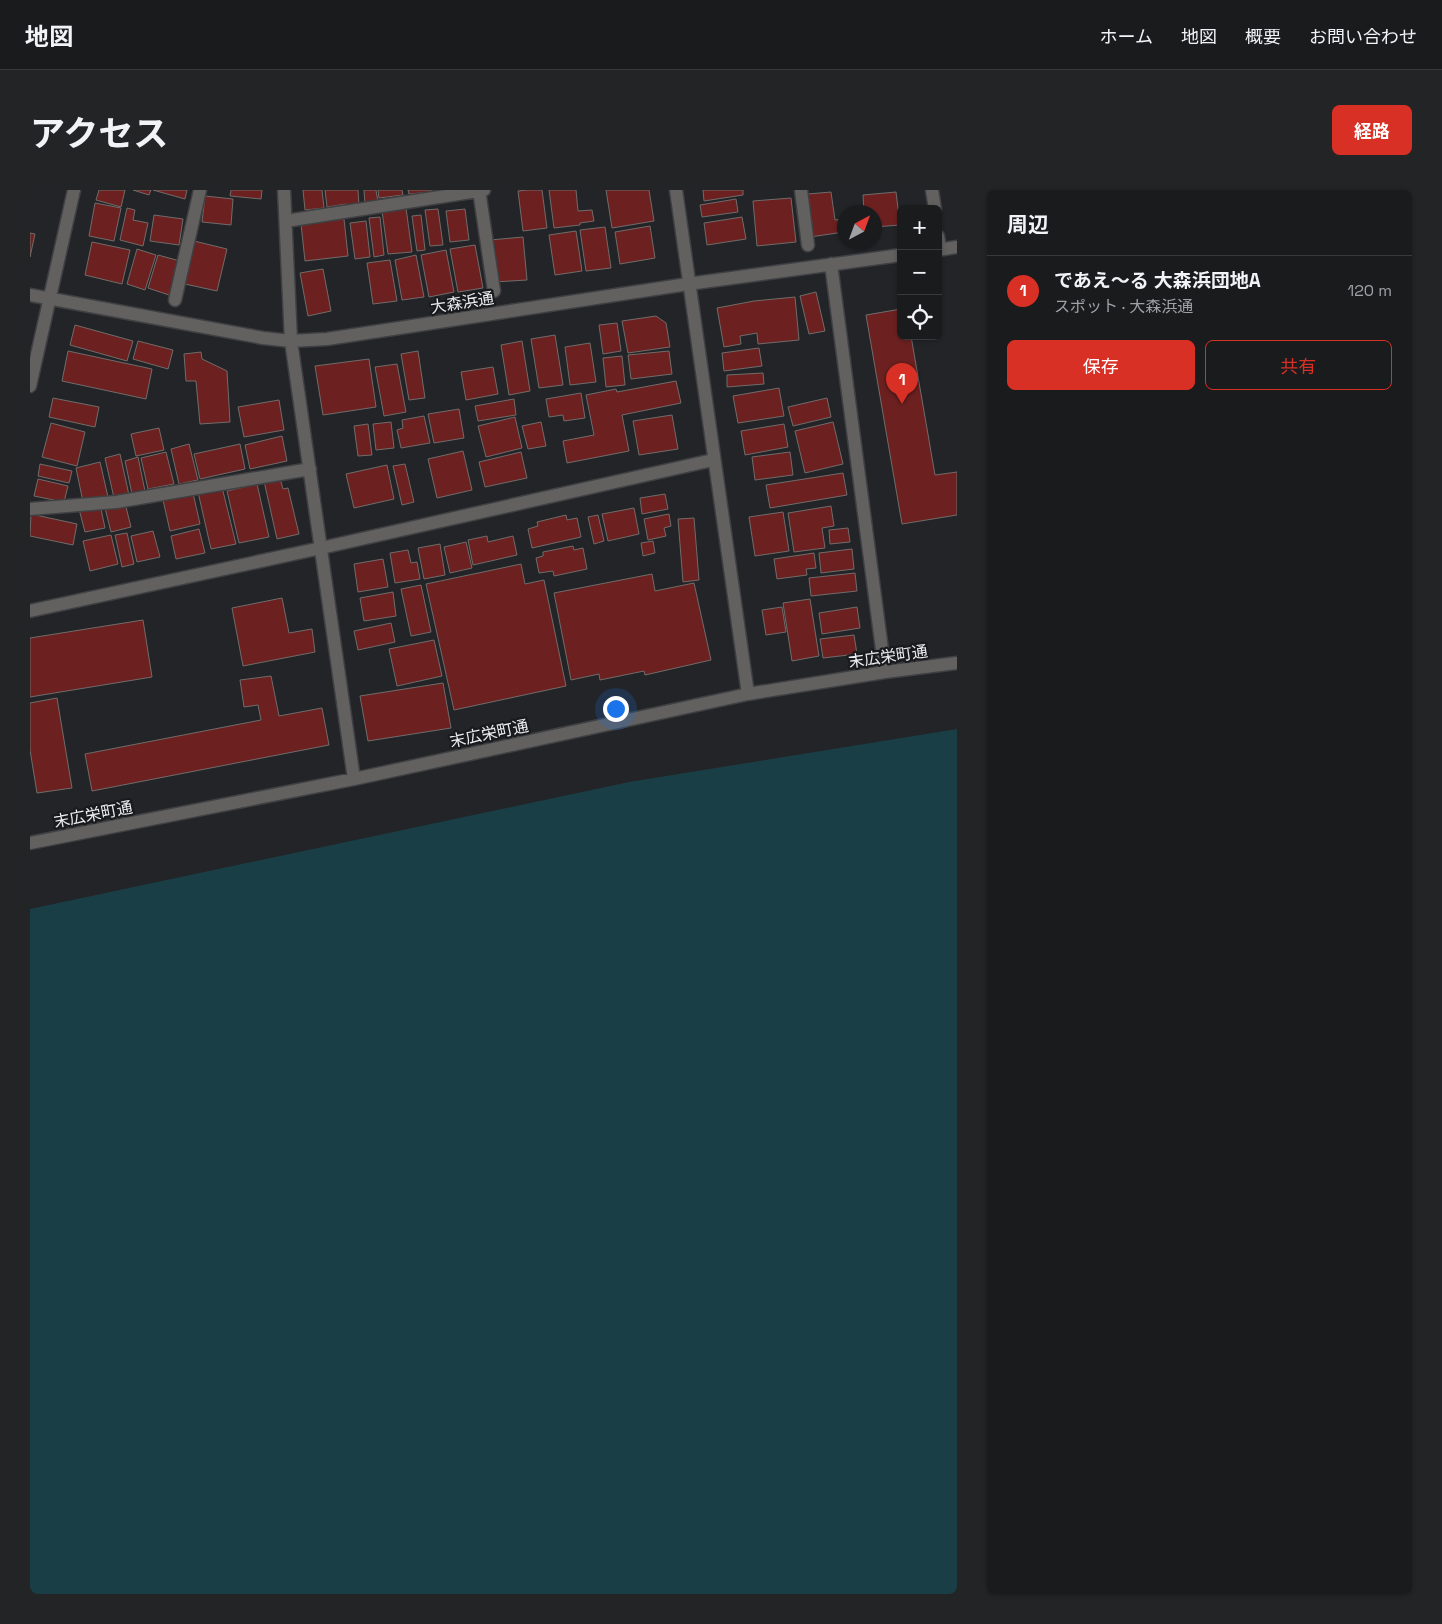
<!DOCTYPE html>
<html lang="ja">
<meta charset="utf-8">
<style>
body{margin:0;font-family:"Space Grotesk","Noto Sans JP",sans-serif;background:#232426;color:#f1f3f6}
.controls{position:absolute;right:15px;top:15px;display:grid;overflow:hidden;border-radius:8px;box-shadow:0 1px 4px #0004}
.controls button{width:45px;height:45px;display:grid;place-items:center;padding:0;border:0;border-bottom:1px solid #38393b;background:#1a1b1d;color:#f1f3f6;font:25px sans-serif}
.compass{position:absolute;left:807px;top:15px;width:45px;height:45px;border-radius:50%;background:#1a1b1d;box-shadow:0 1px 4px #0004;rotate:41deg}
.you{position:absolute;left:585px;top:518px;width:18px;height:18px;margin:-12px;border:4px solid #fff;border-radius:50%;background:#1a73e8;box-shadow:0 0 0 8px #1a73e833}
.badge{display:grid;place-items:center;width:32px;height:32px;border-radius:50%;background:#d93025;color:#fff;font-size:16px;font-weight:700}
.pin{position:absolute;translate:-50% -41px;filter:drop-shadow(0 1px 2px #0008)}
.pin::after{content:'';position:absolute;top:26px;width:18px;height:15px;background:inherit;clip-path:polygon(0 0,100% 0,50% 100%)}
.list{margin:0;padding:0;list-style:none}
h2{display:flex;justify-content:space-between;align-items:center;height:65px;margin:0;padding:0 20px;font-size:21px}
h2 small{font-size:16px;font-weight:400;color:#9fa1a4}
.list li{display:grid;grid-template-columns:32px 1fr auto;gap:15px;align-items:center;box-sizing:border-box;height:70px;padding:0 20px;border-top:1px solid #38393b}
.list b{display:block;font-size:19px;white-space:nowrap}
.list p{margin:0;font-size:16px;white-space:nowrap;color:#9fa1a4}
.list em{font-size:16px;font-style:normal;color:#9fa1a4}
.actions{display:flex;gap:10px;padding:15px 20px}
.actions a{flex:1;padding:11px 0;border:1px solid #d93025;border-radius:8px;text-align:center;font-size:18px;color:#d93025}
.actions .main{background:#d93025;color:#fff}
.icon{flex:none;width:28px;height:28px;fill:none;stroke:currentColor;stroke-width:2;stroke-linecap:round;stroke-linejoin:round}
.map{position:relative;flex:none;width:927px;height:1404px;overflow:hidden;border-radius:8px}
header{display:flex;align-items:center;gap:30px;box-sizing:border-box;height:70px;padding:0 25px;background:#1a1b1d;border-bottom:1px solid #38393b}
header strong{font-size:24px}
nav{display:flex;gap:28px;margin-inline-start:auto;font-size:18px}
.intro{display:flex;align-items:center;justify-content:space-between;box-sizing:border-box;height:120px;padding:0 30px}
h1{margin:0;font-size:35px}
.button{padding:12px 22px;border-radius:8px;background:#d93025;color:#fff;font-size:18px;font-weight:700}
main{display:flex;gap:30px;padding:0 30px}
aside{flex:1;background:#1a1b1d;border-radius:8px;box-shadow:0 1px 4px #0004}
.map>svg:first-child{display:block}
</style>
<header>
<strong>地図</strong>
<nav><a>ホーム</a><a>地図</a><a>概要</a><a>お問い合わせ</a></nav>
</header>
<div class="intro"><h1>アクセス</h1><a class="button">経路</a></div>
<main>
<div class="map">
<svg width="927" height="1404" viewBox="0 0 927 1404">
<rect width="100%" height="100%" fill="#232427"/>
<path fill="#1a3e45" d="M927,539V1404H0V719L599,592Z"/>
<path fill="#6c2120" stroke="#706c6b" d="M69,0H95L91,17L66,10Z
M103,0H121L119,5Z
M123,0H157L155,9Z
M201,0H232L231,9L200,6Z
M273,0H292L294,18L275,20Z
M295,0H328L329,15L316,16V14L297,17Z
M334,0H346L348,12L335,14Z
M348,0H372L373,5L349,8Z
M378,0H402V2L379,4Z
M497,0H512L517,38L493,41L488,1Z
M519,0H546L548,21L562,20L564,31L550,33V35L524,38Z
M576,0H619L624,31L582,38Z
M673,0H713V5L674,11Z
M801,2L805,30L814,29V42L780,47L779,34H782L778,4Z
M866,2L870,35L844,37V22H834L833,5Z
M175,6L203,9L201,35L172,32Z
M761,8L766,52L727,56L723,11Z
M706,9L708,22L672,27L670,15Z
M65,13L91,18L84,51L59,46Z
M97,18L105,20L103,30L118,33L113,56L90,50Z
M376,18L382,62L358,64L352,21Z
M408,19L413,55L400,56L395,20Z
M435,19L439,50L420,52L416,21Z
M124,25L153,29L149,55L120,51Z
M391,25L395,60L387,61L382,26Z
M350,27L354,65L344,67L339,28Z
M712,27L716,49L677,55L674,33Z
M314,29L318,66L275,71L271,34Z
M336,31L340,67L325,69L320,33Z
M620,36L625,68L590,74L585,42Z
M575,37L581,78L556,81L550,40Z
M546,41L552,81L525,85L519,45Z
M0,43L5,44L0,67Z
M493,47L497,90L464,92L460,50Z
M164,51L197,59L187,101L155,94Z
M62,52L100,60L92,94L55,85Z
M445,55L453,98L428,102L420,59Z
M107,59L126,65L115,100L97,94Z
M416,60L424,102L399,107L391,65Z
M128,65L150,71L139,105L118,98Z
M386,65L394,107L372,110L365,70Z
M360,70L367,111L343,114L337,73Z
M293,79L301,121L278,126L270,83Z
M786,102L795,141L779,144L770,106Z
M765,107L769,150L728,154L727,143L710,146L711,154L694,157L687,118L724,111Z
M871,119V146H881L905,285L927,282V325L872,334L836,125Z
M626,126L636,133L640,157L598,163L592,131Z
M587,133L591,161L573,164L569,135Z
M45,135L103,151L97,171L40,155Z
M525,145L533,195L509,198L501,149Z
M108,151L143,160L138,179L103,169Z
M492,151L500,201L479,205L471,155Z
M560,153L566,192L540,195L535,157Z
M729,158L732,176L694,181L692,163Z
M38,161L122,179L116,209L32,191Z
M388,161L395,208L379,210L371,164Z
M639,161L642,184L601,189L598,165Z
M171,162L172,169L197,181L200,232L170,234L166,191H156L154,164Z
M592,166L595,195L576,197L573,168Z
M339,169L346,217L293,225L285,176Z
M367,174L376,222L354,226L345,177Z
M463,177L468,204L436,210L431,182Z
M733,183L734,194L697,197V185Z
M646,191L651,213L592,225L599,261L537,273L533,251L564,245L556,205L586,199L587,202Z
M749,198L754,226L708,233L703,206Z
M551,203L555,228L534,231L533,225L519,227L516,209Z
M23,208L69,217L65,237L19,227Z
M797,208L801,227L763,236L758,217Z
M484,209L486,225L448,231L445,216Z
M249,210L254,240L214,247L208,217Z
M429,219L434,248L404,253L398,224Z
M642,225L648,259L609,265L603,231Z
M394,226L400,253L371,258L367,240L373,238L372,230Z
M485,227L492,258L456,267L448,236Z
M361,232L364,258L346,260L343,234Z
M511,232L516,256L498,259L492,236Z
M803,232L813,274L775,283L765,241Z
M21,233L55,242L47,276L12,267Z
M338,234L342,265L328,266L324,236Z
M754,234L758,257L715,265L711,241Z
M129,238L134,260L106,266L101,244Z
M252,246L257,271L220,279L215,255Z
M159,254L168,290L149,294L141,259Z
M210,254L215,279L170,289L164,264Z
M433,261L442,300L407,308L398,269Z
M136,262L144,294L118,299L111,268Z
M491,262L497,288L455,297L449,272Z
M760,262L763,285L725,290L722,267Z
M90,264L99,305L84,308L75,268Z
M108,267L115,301L102,304L95,271Z
M70,272L78,307L53,312L46,278Z
M10,274L42,281L39,293L8,286Z
M375,274L384,312L372,315L363,276Z
M357,275L364,309L324,318L316,284Z
M813,283L817,305L740,318L736,295Z
M250,288L253,299L258,298L269,344L247,349L234,291Z
M8,289L38,296L34,312L4,306Z
M227,294L239,347L209,353L197,301Z
M192,297L206,354L181,359L168,302Z
M163,303L170,334L140,341L133,310Z
M635,304L638,319L612,324L610,308Z
M95,313L101,337L81,342L75,318Z
M70,314L75,338L55,342L49,319Z
M801,316L804,336L792,338L795,358L764,362L758,323Z
M604,318L609,344L578,351L572,324Z
M753,322L759,361L725,366L719,327Z
M1,324L47,334L43,355L0,346Z
M639,324L641,336L634,338L636,346L618,350L614,329Z
M536,325L537,330L547,328L551,347L502,358L498,339L508,336L507,332Z
M568,325L574,351L564,354L558,327Z
M664,328L669,390L653,392L648,329Z
M818,338L820,352L800,354L799,340Z
M169,339L175,363L146,369L141,346Z
M123,341L130,367L107,372L101,346Z
M97,343L104,374L92,377L85,345Z
M81,345L88,374L60,381L53,351Z
M457,346L458,352L483,346L487,365L443,375L438,350Z
M623,351L625,363L613,366L611,353Z
M436,352L442,378L420,383L414,357Z
M410,354L415,385L394,389L388,358Z
M543,356L544,360L553,358L557,379L524,386L523,381L509,383L506,368L513,366V362Z
M822,359L824,379L791,383L789,363Z
M378,360L381,373L387,372L390,389L365,393L360,363Z
M784,363L786,378L776,379L777,385L747,389L744,369Z
M353,369L358,397L328,402L324,374Z
M491,374L495,394L514,390L536,496L424,520L396,394Z
M825,383L827,401L781,406L779,388Z
M622,384L625,401L664,393L681,470L615,485L614,481L570,490L569,484L541,490L524,403Z
M391,395L401,442L381,446L371,399Z
M363,402L366,426L334,431L330,408Z
M252,408L259,443L282,439L285,462L213,476L202,418Z
M780,409L789,466L762,471L753,413Z
M752,417L756,442L736,445L732,420Z
M827,417L830,438L792,444L789,423Z
M113,430L122,487L0,507V448Z
M361,433L365,452L328,460L324,441Z
M824,445L827,464L793,468L790,449Z
M404,450L412,486L367,496L359,459Z
M241,486L249,526L292,518L299,555L62,601L55,564L231,530L228,515L214,517L210,490Z
M413,493L421,538L338,551L330,506Z
M27,508L42,598L7,603L0,560V513Z"/>
<g fill="none" stroke-linecap="round" stroke-linejoin="round">
<g stroke="#3f4043" stroke-width="15">
<path id="minor" d="M254,0L261,151L324,589
M449,0L464,101
M646,0L718,504
M771,0L778,55
M902,0L905,19
M256,31L454,0
M908,46L910,59
M908,60L927,57
M801,74L855,482
M0,105L233,148L261,151L297,149L658,94L871,65
M145,110L170,0
M0,196L44,0
M0,319L86,312L280,279
M0,421L291,358L683,270
M0,653L324,589L718,504L855,482L927,473"/>
</g>
<use href="#minor" stroke="#62615f" stroke-width="12"/>
</g>
<g text-anchor="middle" stroke-width="4.5" stroke-linejoin="round" paint-order="stroke">
<g font-size="16" fill="#eaebed" stroke="#191a1d">
<text transform="translate(432 112) rotate(-9)" y="6">大森浜通</text>
<text transform="translate(858 466) rotate(-8)" y="6">末広栄町通</text>
<text transform="translate(459 543) rotate(-12)" y="6">末広栄町通</text>
<text transform="translate(63 624) rotate(-11)" y="6">末広栄町通</text>
</g>
</g>
</svg>
<div class="controls">
<button>+</button>
<button>−</button>
<button><svg class="icon" aria-label="locate" viewBox="0 0 24 24"><circle cx="12" cy="12" r="6"/><path d="M12 2v4M12 18v4M2 12h4M18 12h4"/></svg></button>
</div>
<svg class="compass" viewBox="-18 -18 36 36"><path d="M0-13l5 13h-10z" fill="#e53935"/><path d="M0 13l5-13h-10z" fill="#9fa1a4"/></svg>
<div class="you"></div>
<div class="pin badge" style="left:872px;top:214px">1</div>
</div>
<aside>
<h2>周辺<small></small></h2>
<ul class="list">
<li><span class="badge">1</span><div><b>であえ～る 大森浜団地A</b><p>スポット · 大森浜通</p></div><em>120 m</em></li>
</ul>
<div class="actions"><a class="main">保存</a><a>共有</a></div>
</aside>
</main>
